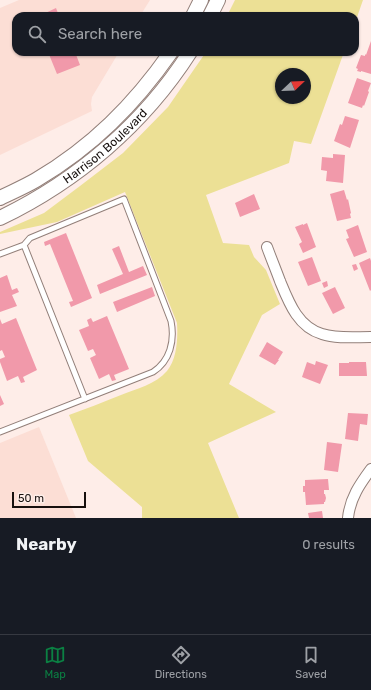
<!DOCTYPE html>
<style>
body{margin:0;font-family:Rubik,sans-serif;background:#242831;color:#f1f3f6}
.compass{position:absolute;left:275px;top:68px;width:36px;height:36px;border-radius:50%;background:#171b24;box-shadow:0 1px 3px #0004;rotate:67deg}
.scale{position:absolute;left:12px;bottom:10px;width:74px;box-sizing:border-box;padding-left:4px;border:2px solid #17100e;border-top:0;font-size:11px;line-height:14px;white-space:nowrap;color:#17100e;-webkit-text-stroke:3px #feede8;paint-order:stroke}
.list{margin:0;padding:0;list-style:none}
h2{display:flex;justify-content:space-between;align-items:center;height:52px;margin:0;padding:0 16px;font-size:17px}
h2 small{font-size:13px;font-weight:400;color:#9ea1a6}
.icon{flex:none;width:22px;height:22px;fill:none;stroke:currentColor;stroke-width:2;stroke-linecap:round;stroke-linejoin:round}
.map{position:relative;flex:none;width:371px;height:518px;overflow:hidden}
.search{position:absolute;background:#171b24;box-shadow:0 1px 3px #0004;left:12px;right:12px;top:12px;height:44px;display:flex;align-items:center;gap:10px;box-sizing:border-box;padding:0 14px;border-radius:12px;color:#9ea1a6;font-size:15px}
.sheet{height:116px;background:#171b24}
nav{display:flex;justify-content:space-around;align-items:center;box-sizing:border-box;height:56px;border-top:1px solid #363941;background:#171b24;font-size:11px;color:#9ea1a6}
nav a{display:grid;justify-items:center;gap:2px}
nav .on{color:#0b8043}
.map>svg:first-child{display:block}
</style>
<div class="map">
<svg width="371" height="518" viewBox="0 0 371 518">
<rect width="100%" height="100%" fill="#feede8"/>
<path fill="#fcded5" d="M19,0H150L140,16H16V52H119L92,97L91,104L92,111L0,155V8Z
M39,427L76,518H0V443Z"/>
<path fill="#ece095" fill-rule="evenodd" d="M235,0H363L355,23V16H227Z
M206,52H344L311,144L294,141L289,163L206,195L223,243L249,245L254,257L266,270L280,304L262,315L229,384L276,412L208,443L239,518H142V507L88,461L69,415C86,409 103,402 121,395C136,389 156,384 167,371C177,359 178,338 177,323L125,192L57,222L0,234V232L44,213L80,186L123,153L168,107ZM281,74H305V98H281Z"/>
<path fill="#f199aa" d="M56,8L59,16H39Z
M371,41V74L361,71V72L357,71L358,69L356,68L361,55L365,56V54L366,55Z
M48,52H75L80,65L57,74Z
M357,78L371,83L368,91L369,92L364,106L363,105L362,108L348,103Z
M345,116L359,120L350,148L334,141L340,124L342,125Z
M333,154L345,155L343,183L326,181L327,171L321,170L322,157L333,158Z
M344,190L347,200L348,199L351,213L350,214L351,218L337,221L330,194Z
M254,194L260,209L240,217L235,203Z
M307,223L316,247L303,253L299,244L302,242L295,227L303,224V225Z
M358,225L367,252L354,257L346,239L349,238L346,230Z
M66,233L92,298L71,307L69,302L73,301L50,244L45,246L44,242Z
M119,246L129,272L143,266L147,275L100,294L97,285L123,274L112,249Z
M312,257L321,281L308,286L298,262Z
M370,258L371,261V290L370,291L359,263Z
M356,264L358,269L354,271L352,265Z
M7,275L12,290L17,288L19,292L12,295L17,306L0,312V278Z
M327,281L328,286L324,288L322,283Z
M152,287L155,296L117,312L113,302Z
M335,287L345,308L333,314L322,293Z
M107,316L129,369L114,375L116,380L112,381L109,374L99,379L90,358L96,355L93,349L88,351L79,330L89,326L87,320L91,318L93,322Z
M16,318L37,370L23,377L25,382L21,383L18,376L7,381L0,362V359L5,357L2,350L0,351V319L2,324Z
M267,342L283,352L278,360H279L275,365L259,356Z
M316,361L328,365L320,384L302,377L307,362L315,365Z
M349,362H366L367,376H339V363H349Z
M0,395L4,404L0,406Z
M348,413L368,414L367,425L360,424L358,441L345,439Z
M327,442L342,444L338,472L324,470Z
M328,479L329,490H324V494H325L326,498L325,502H324V504L306,505L305,492H303V486H305V480Z
M322,511L323,518H309L308,513Z"/>
<g fill="none" stroke-linecap="round" stroke-linejoin="round">
<g stroke="#927f79" stroke-width="7">
<path id="lane" d="M24,245L85,399
M0,254L24,245L30,238L124,199L171,321C175,341 170,361 153,372L0,432"/>
</g>
<g stroke="#927f79" stroke-width="12">
<path id="street" d="M267,247C271,258 276,270 280,281C289,303 298,327 322,334C337,339 355,337 371,337
M348,518C350,498 360,484 371,469"/>
</g>
<g stroke="#927f79" stroke-width="16">
<g id="secondary">
<path d="M193,16L201,0"/>
<path d="M210,16L218,0"/>
<path d="M0,198C12,192 24,187 36,180C92,147 134,105 171,52"/>
<path id="s1" d="M0,218C77,181 144,124 190,52"/>
</g>
</g>
<use href="#lane" stroke="#fff" stroke-width="5"/>
<use href="#street" stroke="#fff" stroke-width="10"/>
<use href="#secondary" stroke="#fff" stroke-width="14"/>
</g>
<g text-anchor="middle" stroke-width="3" stroke-linejoin="round" paint-order="stroke">
<g font-size="12" fill="#17100e" stroke="#feede8">
<text dy="4" stroke="none"><textPath href="#s1" startOffset="128">Harrison Boulevard</textPath></text>
</g>
</g>
</svg>
<svg class="compass" viewBox="-18 -18 36 36"><path d="M0-13l5 13h-10z" fill="#e53935"/><path d="M0 13l5-13h-10z" fill="#9ea1a6"/></svg>
<div class="scale">50 m</div>
<div class="search"><svg class="icon" aria-label="search" viewBox="0 0 24 24"><circle cx="10" cy="10" r="6"/><path d="M15 15l6 6"/></svg>Search here</div>
</div>
<section class="sheet">
<h2>Nearby<small>0 results</small></h2>
<ul class="list">
</ul>
</section>
<nav>
<a class="on"><svg class="icon" aria-label="map" viewBox="0 0 24 24"><path d="M3 6l6-2 6 2 6-2v14l-6 2-6-2-6 2zM9 4v14M15 6v14"/></svg>Map</a>
<a><svg class="icon" aria-label="directions" viewBox="0 0 24 24"><path d="M12 3l9 9-9 9-9-9zM9 14v-3h6M13 9l2 2-2 2"/></svg>Directions</a>
<a><svg class="icon" aria-label="saved" viewBox="0 0 24 24"><path d="M7 4h10v16l-5-4-5 4z"/></svg>Saved</a>
</nav>
